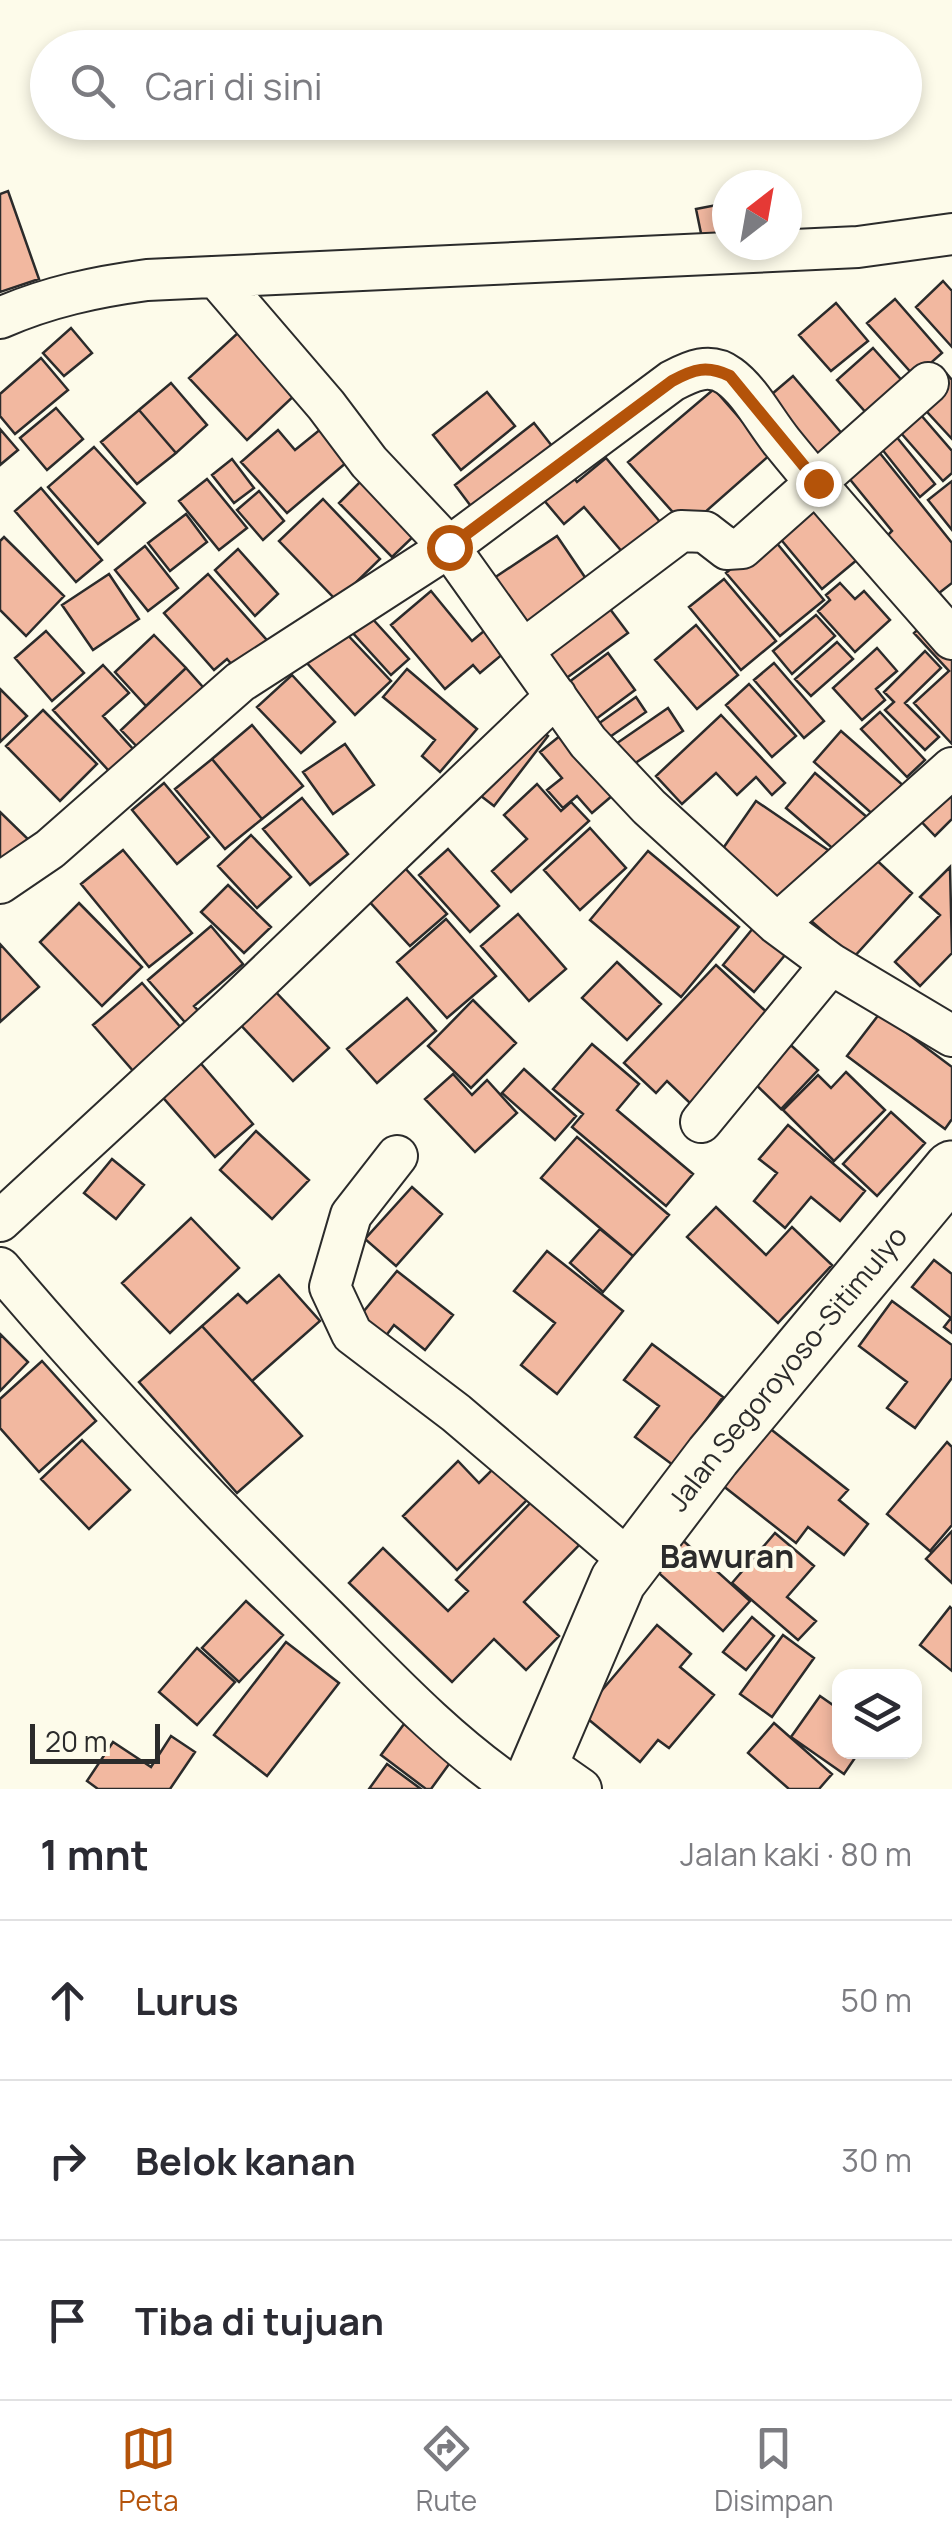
<!DOCTYPE html>
<html lang="id">
<meta charset="utf-8">
<style>
body{margin:0;font-family:Manrope,sans-serif;background:#f7f7f7;color:#2b2b33}
.controls{position:absolute;right:30px;bottom:30px;display:grid;overflow:hidden;border-radius:20px;box-shadow:0 5px 15px #0003}
.controls button{width:90px;height:90px;display:grid;place-items:center;padding:0;border:0;border-bottom:2px solid #e1e1e2;background:#fff;color:#2b2b33;font:50px sans-serif}
.compass{position:absolute;left:712px;top:170px;width:90px;height:90px;border-radius:50%;background:#fff;box-shadow:0 5px 15px #0003;rotate:31deg}
.scale{position:absolute;left:30px;bottom:25px;width:130px;box-sizing:border-box;padding-left:10px;border:5px solid #2b2b2b;border-top:0;font-size:28px;line-height:35px;white-space:nowrap;color:#2b2b2b;-webkit-text-stroke:8px #fdfbea;paint-order:stroke}
.stop{position:absolute;width:30px;height:30px;margin:-22px;border:8px solid #b45309;border-radius:50%;background:#fff}
.stop.end{background:#b45309;border-color:#fff;box-shadow:0 2px 10px #0008}
.list{margin:0;padding:0;list-style:none}
h2{display:flex;justify-content:space-between;align-items:center;height:130px;margin:0;padding:0 40px;font-size:42px}
h2 small{font-size:32px;font-weight:400;color:#7c7c81}
.list li{display:grid;grid-template-columns:65px 1fr auto;gap:30px;align-items:center;box-sizing:border-box;height:160px;padding:0 40px;border-top:2px solid #e1e1e2}
.list b{display:block;font-size:38px;white-space:nowrap}
.list em{font-size:32px;font-style:normal;color:#7c7c81}
.icon{flex:none;width:55px;height:55px;fill:none;stroke:currentColor;stroke-width:2;stroke-linecap:round;stroke-linejoin:round}
.map{position:relative;flex:none;width:952px;height:1789px;overflow:hidden}
.search{position:absolute;background:#fff;box-shadow:0 5px 15px #0003;left:30px;right:30px;top:30px;height:110px;display:flex;align-items:center;gap:25px;box-sizing:border-box;padding:0 35px;border-radius:55px;color:#7c7c81;font-size:38px}
.sheet{height:610px;background:#fff}
nav{display:flex;justify-content:space-around;align-items:center;box-sizing:border-box;height:140px;border-top:2px solid #e1e1e2;background:#fff;font-size:28px;color:#7c7c81}
nav a{display:grid;justify-items:center;gap:5px}
nav .on{color:#b45309}
.map>svg:first-child{display:block}
</style>
<div class="map">
<svg width="952" height="1789" viewBox="0 0 952 1789">
<rect width="100%" height="100%" fill="#fdfbea"/>
<path fill="#f2b8a0" stroke="#2b2b2b" stroke-width="2.5" d="M8,191L39,279L0,292V194Z
M727,203V238L703,243L696,209Z
M943,281L952,291V347L916,307Z
M895,299L942,353L915,377L867,323Z
M836,303L868,341L831,371L799,335Z
M71,328L92,353L64,376L43,353Z
M240,331L297,393L247,440L189,378Z
M873,348L913,393L877,425L837,380Z
M41,358L68,390L15,434L0,416V394Z
M947,374L952,380V439L917,401Z
M793,376L850,443L822,466L765,400Z
M171,383L207,425L176,453L139,410Z
M714,389L771,454L687,528L628,462Z
M487,392L515,426L461,470L433,435Z
M914,407L952,451V473L943,481L893,424Z
M56,408L83,439L47,470L20,438Z
M139,410L176,453L137,484L101,442Z
M534,423L559,455L479,517L455,485Z
M327,424L354,456L287,513L241,462L278,430L295,450Z
M0,429L18,450L0,465Z
M895,435L935,484L920,497L881,448Z
M94,447L145,503L98,544L48,487Z
M879,452L952,543V583L934,597L886,537L892,531L848,477Z
M606,458L661,523L624,554L584,507L564,524L542,498L571,474L577,482Z
M232,459L254,488L234,503L212,475Z
M365,477L418,532L392,557L339,503Z
M207,479L247,528L219,550L179,501Z
M952,481V530L928,500Z
M41,488L102,560L76,582L15,511Z
M259,491L284,521L263,540L237,510Z
M323,499L380,559L337,601L279,541Z
M819,501L864,554L822,589L778,536Z
M186,514L207,542L170,571L148,543Z
M770,535L824,600L780,636L726,573Z
M557,536L595,592L526,638L488,582Z
M4,537L64,596L26,636L0,610V541Z
M145,546L178,588L148,611L115,570Z
M238,549L278,594L255,616L215,570Z
M109,574L139,619L93,650L62,605Z
M208,574L273,647L241,675L227,659L214,670L164,613Z
M724,579L776,641L741,670L689,607Z
M840,583L855,599L864,591L890,620L855,652L818,611L830,600L826,595Z
M431,591L472,641L484,631L504,653L480,673L473,665L445,689L391,625Z
M604,601L628,633L561,682L538,650Z
M369,615L409,659L391,675L351,631Z
M816,615L835,636L792,674L773,651Z
M926,622L952,650V744L914,703L949,671L914,633Z
M696,625L738,675L697,709L655,660Z
M342,629L391,681L355,715L306,662Z
M46,631L84,673L52,701L15,658Z
M154,635L186,668L146,706L115,672Z
M837,642L853,659L811,696L795,679Z
M877,648L897,671L876,689L885,700L862,720L833,688Z
M925,651L941,668L905,703L939,737L925,750L885,710L894,702L884,692Z
M608,653L635,690L592,722L565,685Z
M774,663L824,721L804,738L754,680Z
M103,665L129,693L103,716L144,761L120,783L53,710Z
M186,668L210,695L145,755L121,730Z
M407,669L477,729L440,772L422,756L435,740L383,697Z
M292,675L335,722L301,753L257,707Z
M749,684L796,736L772,757L726,705Z
M0,689L27,716L0,742Z
M636,697L646,712L601,743L591,729Z
M668,708L683,731L622,772L607,750Z
M43,710L97,764L60,801L6,746Z
M880,712L925,760L907,777L861,729Z
M721,715L785,783L772,795L756,777L737,795L716,773L682,804L656,776Z
M252,725L303,786L262,819L212,759Z
M535,725L548,736L494,806L481,796Z
M841,731L905,787L877,818L814,762Z
M561,735L613,795L592,813L577,796L563,808L547,790L562,778L540,752Z
M345,744L374,785L333,814L303,772Z
M212,759L262,819L225,849L175,789Z
M815,773L868,818L838,853L786,808Z
M164,783L209,837L177,864L132,810Z
M537,784L561,811L571,802L589,821L511,892L492,871L527,839L504,815Z
M943,786L952,795V819L935,836L914,814Z
M302,798L348,854L310,885L263,829Z
M756,801L828,850L788,907L717,857Z
M0,812L33,844L0,877Z
M590,828L626,868L580,910L544,870Z
M251,835L291,877L257,908L218,866Z
M448,849L499,906L470,932L419,875Z
M123,850L192,933L149,967L81,884Z
M648,851L739,927L681,997L590,920Z
M870,854L912,893L853,958L809,919Z
M404,867L447,914L410,946L367,899Z
M950,867L952,953L920,986L895,962L940,915L920,897Z
M228,885L271,927L244,953L201,912Z
M79,903L142,967L102,1006L40,942Z
M518,914L566,969L529,1001L481,946Z
M446,919L496,976L447,1018L397,962Z
M211,926L243,964L194,1006L203,1016L190,1028L148,980Z
M754,927L786,954L754,992L723,965Z
M0,944L39,987L0,1022Z
M617,962L661,1004L627,1040L582,998Z
M716,965L774,1019L692,1105L667,1081L656,1093L624,1063Z
M142,983L190,1038L141,1080L93,1025Z
M272,988L329,1048L293,1081L237,1021Z
M407,998L436,1031L377,1083L347,1049Z
M473,1000L516,1043L471,1088L428,1046Z
M880,1013L952,1067V1119L945,1129L847,1056Z
M782,1037L818,1070L781,1109L746,1075Z
M592,1044L639,1084L617,1110L693,1174L666,1206L572,1127L583,1114L553,1089Z
M197,1059L253,1124L215,1157L159,1093Z
M524,1069L576,1116L555,1140L502,1093Z
M846,1072L885,1110L834,1161L783,1110L818,1075L831,1088Z
M453,1074L472,1095L487,1080L517,1113L475,1152L425,1099Z
M891,1112L925,1143L877,1196L843,1164Z
M788,1125L865,1191L840,1221L811,1197L785,1228L754,1201L777,1173L759,1159Z
M256,1131L309,1180L272,1219L220,1170Z
M577,1137L669,1215L633,1256L541,1178Z
M112,1159L144,1185L116,1219L84,1193Z
M412,1187L442,1214L396,1266L365,1239Z
M716,1207L766,1255L792,1227L832,1265L778,1323L687,1237Z
M191,1218L239,1268L170,1333L122,1283Z
M600,1229L633,1256L603,1292L570,1263Z
M547,1251L623,1311L557,1394L521,1365L555,1323L514,1291Z
M934,1260L952,1274V1333L944,1327L951,1318L912,1287Z
M397,1271L453,1315L425,1350L394,1325L385,1337L359,1317Z
M279,1275L320,1321L252,1381L202,1326L238,1294L247,1303Z
M892,1301L952,1345V1378L915,1428L887,1408L907,1382L859,1346Z
M202,1326L302,1436L237,1493L139,1382Z
M0,1334L28,1362L0,1391Z
M652,1344L723,1397L673,1465L635,1437L659,1406L624,1380Z
M42,1361L96,1421L39,1472L0,1428V1399Z
M768,1427L848,1490L839,1500L868,1524L844,1555L808,1527L796,1543L722,1485Z
M82,1440L130,1490L89,1529L41,1479Z
M947,1442L952,1447V1525L930,1551L887,1514Z
M502,1460L534,1493L457,1570L403,1516L458,1461L479,1483Z
M538,1495L584,1540L524,1602L559,1636L526,1670L494,1639L452,1682L349,1583L383,1548L448,1611L468,1591L456,1580Z
M952,1531V1583L926,1559Z
M775,1533L814,1566L787,1597L816,1621L798,1640L732,1583Z
M678,1536L750,1601L723,1631L651,1566Z
M246,1601L283,1635L239,1682L202,1648Z
M950,1607L952,1609V1671L920,1645Z
M752,1617L774,1636L746,1670L723,1652Z
M657,1625L691,1654L680,1667L714,1695L669,1748L658,1740L640,1762L582,1714Z
M783,1635L814,1658L772,1717L740,1694Z
M286,1642L339,1683L267,1776L214,1735Z
M197,1648L235,1682L197,1725L159,1692Z
M820,1696L840,1710V1752H859L844,1774L791,1737Z
M774,1723L832,1774L819,1789H789L748,1753Z
M404,1724L452,1760L431,1789H426L381,1755Z
M171,1736L195,1752L170,1789H98L87,1781L113,1742L151,1767Z
M387,1764L421,1789H369Z"/>
<g fill="none" stroke-linecap="round" stroke-linejoin="round">
<g stroke="#2b2b2b" stroke-width="44">
<path id="minor" d="M216,277L326,405L369,462L449,547L672,381C691,371 710,362 729,376C750,391 765,421 782,442C836,509 895,573 952,639
M0,318C48,297 95,287 147,280L858,247L952,234
M523,650L681,531L705,532L727,549L742,548L928,383
M0,883L50,849L240,682L449,547L588,742L649,807L777,924L831,964L952,1036
M777,924L952,768
M701,1122L831,964
M397,1156L351,1215L330,1287L352,1334L456,1413L631,1562
M0,1221L235,1004L556,696
M0,1268C102,1388 211,1503 324,1615C385,1676 444,1740 516,1789
M541,1761L581,1789"/>
</g>
<g stroke="#2b2b2b" stroke-width="59">
<g id="secondary">
<path id="s1" d="M529,1789L618,1581L713,1456L952,1169"/>
</g>
</g>
<use href="#minor" stroke="#fdfbea" stroke-width="40"/>
<use href="#secondary" stroke="#fdfbea" stroke-width="55"/>
</g>
<g fill="none" stroke-linecap="round" stroke-linejoin="round">
<path stroke="#b45309" stroke-width="12" d="M449,547L672,381C694,369 707,365 730,376L818,483"/>
</g>
<g text-anchor="middle" stroke-width="8" stroke-linejoin="round" paint-order="stroke">
<g font-size="28" fill="#2b2b2b" stroke="#fdfbea">
<text dy="10" stroke="none"><textPath href="#s1" startOffset="498">Jalan Segoroyoso-Sitimulyo</textPath></text>
</g>
<g font-size="32" font-weight="bold" fill="#2b2b2b" stroke="#fdfbea">
<text x="727" y="1568">Bawuran</text>
</g>
</g>
</svg>
<div class="controls">
<button><svg class="icon" aria-label="layers" viewBox="0 0 24 24"><path d="M12 4l9 5-9 5-9-5zM3 14l9 5 9-5"/></svg></button>
</div>
<svg class="compass" viewBox="-18 -18 36 36"><path d="M0-13l5 13h-10z" fill="#e53935"/><path d="M0 13l5-13h-10z" fill="#7c7c81"/></svg>
<div class="scale">20 m</div>
<div class="stop" style="left:449px;top:547px"></div>
<div class="stop end" style="left:818px;top:483px"></div>
<div class="search"><svg class="icon" aria-label="search" viewBox="0 0 24 24"><circle cx="10" cy="10" r="6"/><path d="M15 15l6 6"/></svg>Cari di sini</div>
</div>
<section class="sheet">
<h2>1 mnt<small>Jalan kaki · 80 m</small></h2>
<ul class="list">
<li><svg class="icon" aria-label="ahead" viewBox="0 0 24 24"><path d="M12 20V5M6 11l6-6 6 6"/></svg><div><b>Lurus</b></div><em>50 m</em></li>
<li><svg class="icon" aria-label="right" viewBox="0 0 24 24"><path d="M7 20v-9h11M14 6l5 5-5 5"/></svg><div><b>Belok kanan</b></div><em>30 m</em></li>
<li><svg class="icon" aria-label="arrive" viewBox="0 0 24 24"><path d="M6 21V4h12l-3 4 3 4H6"/></svg><div><b>Tiba di tujuan</b></div></li>
</ul>
</section>
<nav>
<a class="on"><svg class="icon" aria-label="map" viewBox="0 0 24 24"><path d="M3 6l6-2 6 2 6-2v14l-6 2-6-2-6 2zM9 4v14M15 6v14"/></svg>Peta</a>
<a><svg class="icon" aria-label="directions" viewBox="0 0 24 24"><path d="M12 3l9 9-9 9-9-9zM9 14v-3h6M13 9l2 2-2 2"/></svg>Rute</a>
<a><svg class="icon" aria-label="saved" viewBox="0 0 24 24"><path d="M7 4h10v16l-5-4-5 4z"/></svg>Disimpan</a>
</nav>
